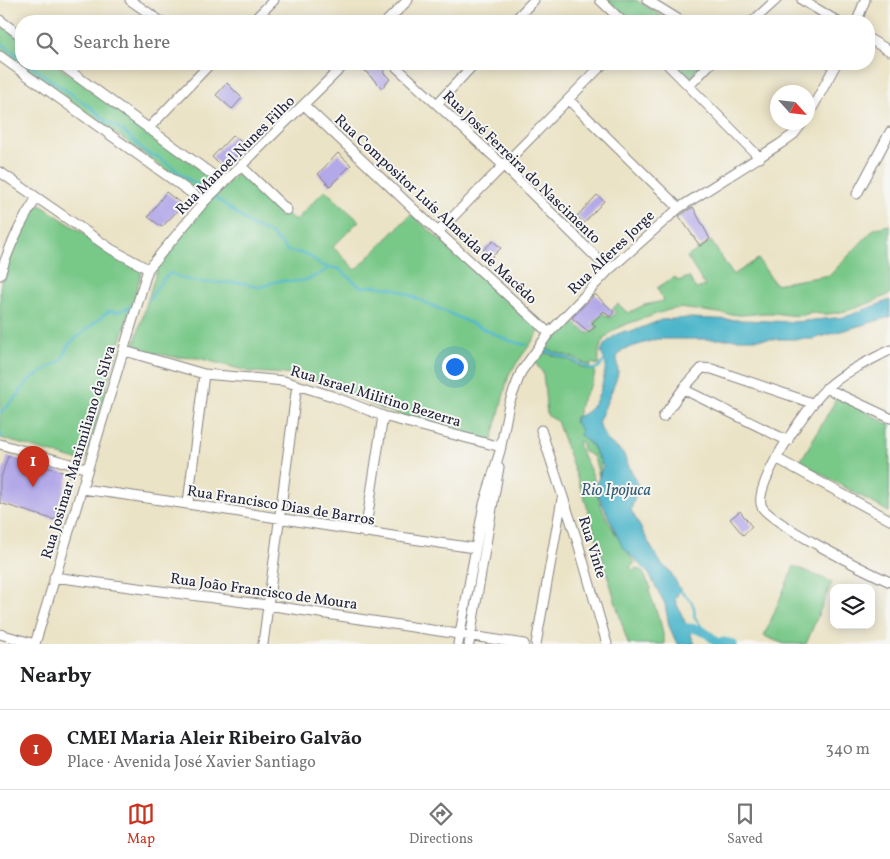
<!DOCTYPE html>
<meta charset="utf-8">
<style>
body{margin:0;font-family:Vollkorn,serif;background:#f6f6f6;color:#202124}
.controls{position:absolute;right:15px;bottom:15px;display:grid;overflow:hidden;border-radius:10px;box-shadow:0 2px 12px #0003}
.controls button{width:45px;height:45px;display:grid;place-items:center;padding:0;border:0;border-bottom:1px solid #e0e0e0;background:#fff;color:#202124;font:25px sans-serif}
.compass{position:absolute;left:770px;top:85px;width:45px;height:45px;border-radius:50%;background:#fff;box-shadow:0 2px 12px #0003;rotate:117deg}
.you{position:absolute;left:454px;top:366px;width:18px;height:18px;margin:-12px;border:4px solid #fff;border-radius:50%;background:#1a73e8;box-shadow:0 0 0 8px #1a73e833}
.badge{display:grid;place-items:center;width:32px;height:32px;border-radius:50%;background:#c8321e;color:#fff;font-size:16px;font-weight:700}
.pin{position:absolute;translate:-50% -41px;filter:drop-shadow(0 1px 2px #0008)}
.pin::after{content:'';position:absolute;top:26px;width:18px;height:15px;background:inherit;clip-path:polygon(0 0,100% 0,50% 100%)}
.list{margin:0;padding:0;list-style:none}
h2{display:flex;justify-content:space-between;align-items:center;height:65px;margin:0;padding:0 20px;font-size:21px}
h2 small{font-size:16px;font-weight:400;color:#757577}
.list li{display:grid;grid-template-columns:32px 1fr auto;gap:15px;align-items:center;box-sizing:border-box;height:80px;padding:0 20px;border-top:1px solid #e0e0e0}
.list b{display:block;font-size:19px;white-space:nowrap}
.list p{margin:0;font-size:16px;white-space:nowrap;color:#757577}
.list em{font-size:16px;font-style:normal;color:#757577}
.icon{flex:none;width:28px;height:28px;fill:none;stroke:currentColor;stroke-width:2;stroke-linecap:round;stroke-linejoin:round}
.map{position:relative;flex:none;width:890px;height:644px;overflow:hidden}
.search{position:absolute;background:#fff;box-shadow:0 2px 12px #0003;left:15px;right:15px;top:15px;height:55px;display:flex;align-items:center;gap:12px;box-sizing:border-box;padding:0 18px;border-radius:20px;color:#757577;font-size:19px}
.sheet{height:145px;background:#fff}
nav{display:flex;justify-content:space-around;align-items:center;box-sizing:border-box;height:70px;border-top:1px solid #e0e0e0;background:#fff;font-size:14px;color:#757577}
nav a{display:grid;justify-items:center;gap:2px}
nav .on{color:#c8321e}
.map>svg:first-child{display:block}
</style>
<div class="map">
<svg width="890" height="644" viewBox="0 0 890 644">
<rect width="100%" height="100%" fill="#f6f6f2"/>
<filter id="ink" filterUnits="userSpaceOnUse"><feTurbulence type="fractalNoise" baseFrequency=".02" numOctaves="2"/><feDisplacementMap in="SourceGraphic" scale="10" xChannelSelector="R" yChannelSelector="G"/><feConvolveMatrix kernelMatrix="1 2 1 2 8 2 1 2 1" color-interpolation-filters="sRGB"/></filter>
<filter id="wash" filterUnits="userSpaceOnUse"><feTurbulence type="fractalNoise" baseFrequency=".0096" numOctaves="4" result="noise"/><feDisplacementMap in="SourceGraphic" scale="20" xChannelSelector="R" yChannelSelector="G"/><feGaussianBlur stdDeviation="1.12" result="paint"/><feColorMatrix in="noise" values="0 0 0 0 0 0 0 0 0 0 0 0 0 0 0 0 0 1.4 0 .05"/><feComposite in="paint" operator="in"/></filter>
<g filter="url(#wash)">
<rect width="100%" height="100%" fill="#ebe3c6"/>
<path fill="#78c888" stroke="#4d7562" d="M608,0H636L670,21H630Z
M0,24L21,39V64H55L218,182L204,198L0,49Z
M675,64H702L690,78Z
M241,170L295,221L325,190L359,221L333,247L356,270L411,214L541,329L509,374L492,441L384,410L317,381L285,374L251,372L198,358L174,357L133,349L160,259L206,204Z
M37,203L142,271L84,462L0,438V287L12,249Z
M890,225V294C871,303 832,320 811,312C801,319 785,314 774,313C764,312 751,315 740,315C723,314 704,311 687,309C671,306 654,316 639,320C616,327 595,336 599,365L590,363L591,367L571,357L542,348L568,319L589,334L597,327L594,323L603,313L610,318L616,313L612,309L618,304L628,313L644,305L664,301L657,288L675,277L678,281L689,277L696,289L705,286L687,257L711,241L733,275L758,259L775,284L830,275L875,228Z
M539,351L569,360L581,367L595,371C594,390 578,395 579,414L575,417L574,422L581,429L580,435L590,444L601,462L599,477L594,457L583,451L582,443L578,441C580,456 593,469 595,484C599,512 619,539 635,563L630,567L633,570L636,568L642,571L651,588L649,591L661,624L665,644H628L586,503L557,421L547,415L543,373L533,360Z
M838,396L890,425L889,512L800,462Z
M794,566L832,582L806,644H784L764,636Z"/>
<path fill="#4db6cb" stroke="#386c83" d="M890,300V317L813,339H657L622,350L617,357L618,373L615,383L598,423L607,440L623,453L638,486L631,510L655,554L662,565L670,571L680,589L675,600L695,644H677L669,626L665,604L649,574L622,546L595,488L603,466L591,444L580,435L581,430L575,422L576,417C598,412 603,384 606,364L601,352L604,345L615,335L625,331L631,332L661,320L688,318L794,322L845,317Z"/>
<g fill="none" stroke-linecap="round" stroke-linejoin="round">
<path stroke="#4db6cb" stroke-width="2.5" d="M0,42L21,58
M28,64L93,109L106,121L123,131L147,153L158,157L202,189
M216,198L253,226L271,234L288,251L309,255L320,265L339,269L361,287L376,286L396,289L510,341L526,345
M150,299L162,280L171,273C192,286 218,282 241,283C247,283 254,288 260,287C266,286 272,282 278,281C287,280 296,283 305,280C314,278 321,273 329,268
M546,351L570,359L592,370L599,367L606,359
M0,413L15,399L29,380L62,360L69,344L109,311L117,312L133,306
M0,433L2,436
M677,588C686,597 697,602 694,616L705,632"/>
<path stroke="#4db6cb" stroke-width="9" d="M684,628C698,627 709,633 717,643L724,642L733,644"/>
</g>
<g id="blocks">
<path fill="#b3a8e8" d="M358,64H382L386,68L383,72L390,79L382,88Z
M227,83L242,98L232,109L216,95Z
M233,135L246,146L223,168L212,157Z
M338,153L351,165L330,186L318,174Z
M166,192L183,205L162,227L148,217Z
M597,195L604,201L584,223L577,216Z
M693,207L710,239L700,246L679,216Z
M493,241L501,248L490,259L482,251Z
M595,294L614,312L610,317L604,311L592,323L596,326L589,332L572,318Z
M8,456L69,474L55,520L0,503V481Z
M740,511L752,527L743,535L730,519Z"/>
</g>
</g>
<g filter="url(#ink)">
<use href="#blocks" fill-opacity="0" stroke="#868280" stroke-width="1"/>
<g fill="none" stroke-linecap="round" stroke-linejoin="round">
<g stroke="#868280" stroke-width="11">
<path id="minor" d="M130,0L160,21
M600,0L622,21
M647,0L681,21
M802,0L837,21
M0,20L21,36
M253,21L274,0
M387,21L408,0
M514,21L534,0
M753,21L776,0
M857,21L865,0
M869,39L890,51
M0,56L204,202
M60,64L224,183
M393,64L504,166L609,270
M667,64L760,158
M690,85L710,64
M569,100L679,208
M437,104L474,64
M304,105L438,232L549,333
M808,116L836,64
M148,129L210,64
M241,166L287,210
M0,172L111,249L148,269
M857,194L890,132
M438,232L603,64
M0,275C9,247 20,223 36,199
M890,350C869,361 846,371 828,387C811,401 751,486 762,507C772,524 868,572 890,582
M125,351L204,374L284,381L332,396L383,416L501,447
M826,388L890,418
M683,389L788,441
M663,417L683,389L702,368L712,369L812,403
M541,430L578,543L607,644
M0,444L88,469
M776,458L890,520
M82,489C213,506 344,530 475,548
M188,503L204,374
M365,533L383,416
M54,577L267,605L524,644
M0,634L35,644
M35,644L148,269L204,202L345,64
M263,644L297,385
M458,644L484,504L500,451L509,404L521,372L549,333L609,270L679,208L780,144L794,134L803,122
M469,644L499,467
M536,644L562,499"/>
</g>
<use href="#minor" stroke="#fff" stroke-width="9"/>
</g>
</g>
<g text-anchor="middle" stroke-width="4" stroke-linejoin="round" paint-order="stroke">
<g font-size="15" fill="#22223b" stroke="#f6f6f2">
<text transform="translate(235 155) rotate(-45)" y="5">Rua Manoel Nunes Filho</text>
<text transform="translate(522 167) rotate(44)" y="5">Rua José Ferreira do Nascimento</text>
<text transform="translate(436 209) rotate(43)" y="5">Rua Compositor Luís Almeida de Macêdo</text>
<text transform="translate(611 252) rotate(-44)" y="5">Rua Alferes Jorge</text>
<text transform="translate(376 396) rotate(17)" y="5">Rua Israel Militino Bezerra</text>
<text transform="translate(78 452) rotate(-73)" y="5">Rua Josimar Maximiliano da Silva</text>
<text transform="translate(281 505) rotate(9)" y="5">Rua Francisco Dias de Barros</text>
<text transform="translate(593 547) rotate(73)" y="5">Rua Vinte</text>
<text transform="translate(264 591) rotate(8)" y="5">Rua João Francisco de Moura</text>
</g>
<g font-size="16" font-style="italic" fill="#335d75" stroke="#f6f6f2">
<text x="616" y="495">Rio Ipojuca</text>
</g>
</g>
</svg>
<div class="controls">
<button><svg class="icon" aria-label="layers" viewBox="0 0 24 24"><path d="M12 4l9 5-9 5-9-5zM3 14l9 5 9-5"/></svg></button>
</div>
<svg class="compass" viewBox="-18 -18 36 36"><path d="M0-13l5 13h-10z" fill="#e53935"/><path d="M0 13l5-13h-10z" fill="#757577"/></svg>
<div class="you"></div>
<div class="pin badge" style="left:33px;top:487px">1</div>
<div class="search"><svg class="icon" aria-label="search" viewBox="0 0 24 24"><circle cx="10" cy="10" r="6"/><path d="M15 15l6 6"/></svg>Search here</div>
</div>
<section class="sheet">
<h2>Nearby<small></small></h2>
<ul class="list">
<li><span class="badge">1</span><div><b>CMEI Maria Aleir Ribeiro Galvão</b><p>Place · Avenida José Xavier Santiago</p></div><em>340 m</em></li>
</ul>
</section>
<nav>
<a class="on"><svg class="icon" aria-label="map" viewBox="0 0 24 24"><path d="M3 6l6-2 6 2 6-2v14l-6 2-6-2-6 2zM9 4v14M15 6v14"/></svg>Map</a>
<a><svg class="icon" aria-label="directions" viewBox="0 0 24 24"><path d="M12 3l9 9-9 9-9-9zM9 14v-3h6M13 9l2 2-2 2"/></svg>Directions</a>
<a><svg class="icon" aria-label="saved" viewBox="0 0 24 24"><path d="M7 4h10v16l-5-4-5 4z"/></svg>Saved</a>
</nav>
